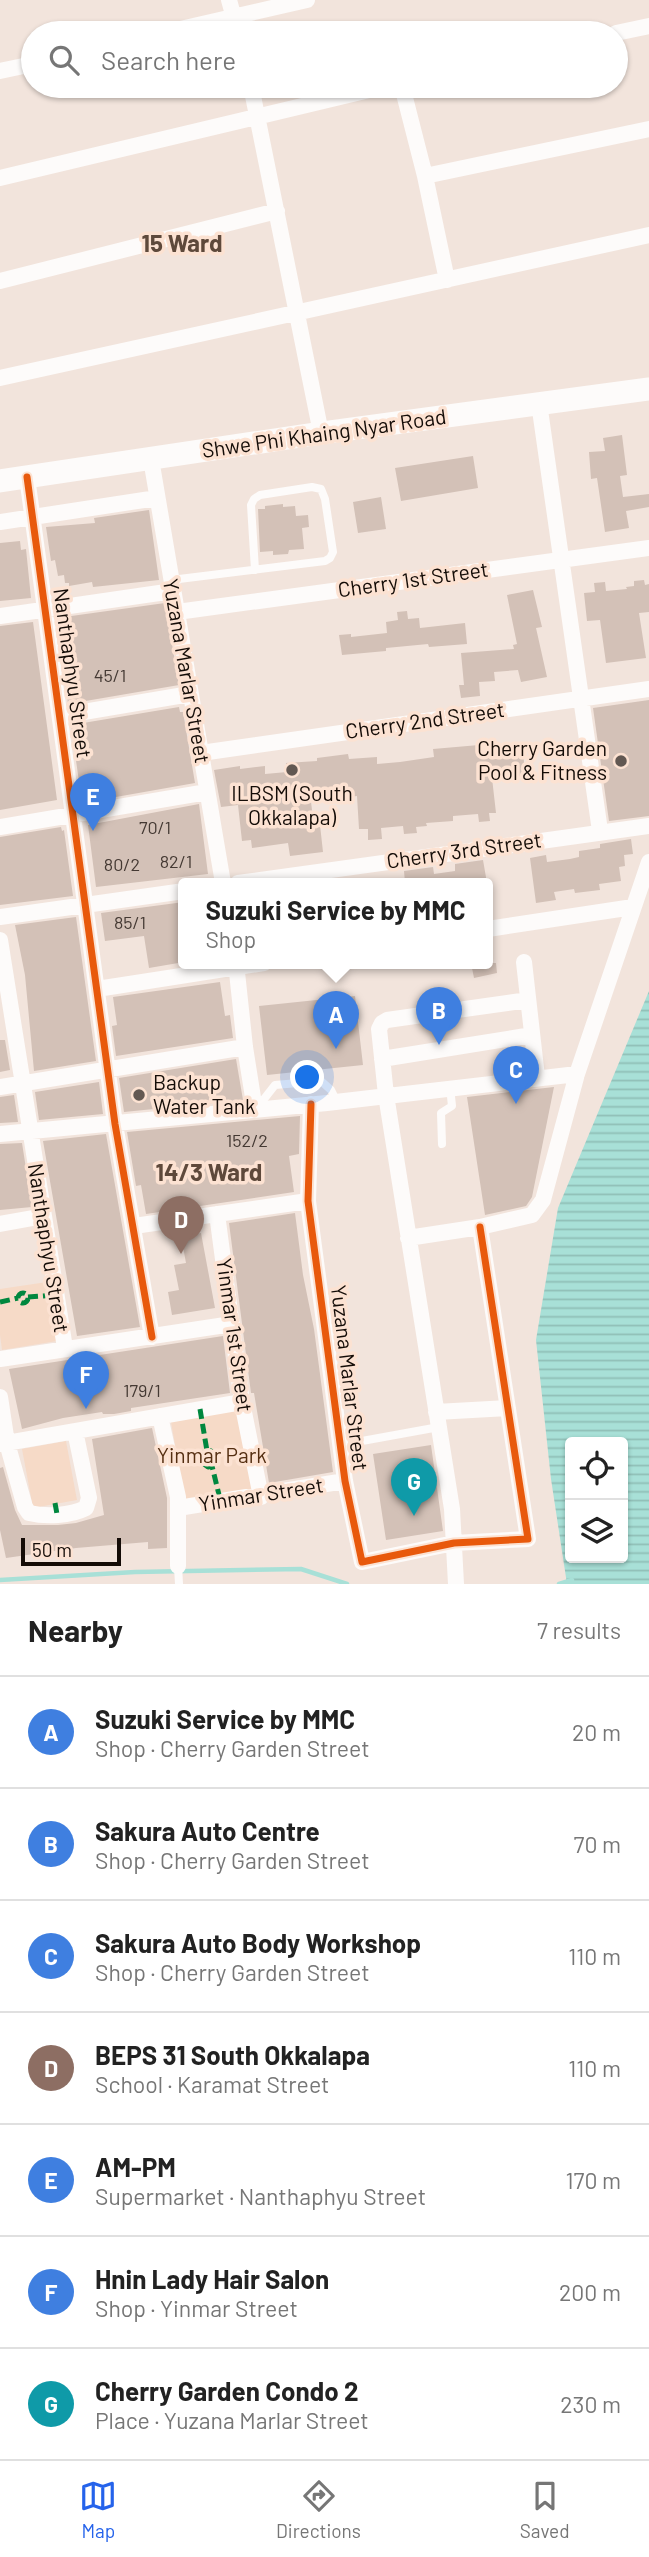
<!DOCTYPE html>
<meta charset="utf-8">
<style>
body{margin:0;font-family:Barlow,sans-serif;background:#f2f2f2;color:#222}
.controls{position:absolute;right:21px;bottom:21px;display:grid;overflow:hidden;border-radius:7px;box-shadow:0 2px 5px #0004}
.controls button{width:63px;height:63px;display:grid;place-items:center;padding:0;border:0;border-bottom:2px solid #e0e0e0;background:#fff;color:#222;font:35px sans-serif}
.scale{position:absolute;left:21px;bottom:18px;width:100px;box-sizing:border-box;padding-left:7px;border:4px solid #140c07;border-top:0;font-size:19px;line-height:24px;white-space:nowrap;color:#140c07;-webkit-text-stroke:5px #fce2d2;paint-order:stroke}
.you{position:absolute;left:308px;top:1078px;width:24px;height:24px;margin:-18px;border:5px solid #fff;border-radius:50%;background:#1a73e8;box-shadow:0 0 0 10px #1a73e833}
.badge{display:grid;place-items:center;width:46px;height:46px;border-radius:50%;background:#2563eb;color:#fff;font-size:23px;font-weight:700}
.pin{position:absolute;translate:-50% -58px;filter:drop-shadow(0 2px 4px #0008)}
.pin::after{content:'';position:absolute;top:37px;width:24px;height:21px;background:inherit;clip-path:polygon(0 0,100% 0,50% 100%)}
.popup{position:absolute;left:178px;top:878px;width:315px;height:91px;box-sizing:border-box;display:grid;place-content:center;border-radius:7px;background:#fff;filter:drop-shadow(0 2px 5px #0005);font-size:23px;white-space:nowrap;color:#767676}
.popup b{font-size:26px;color:#222}
.popup::after{content:'';position:absolute;left:50%;top:100%;margin-left:-14px;border:14px solid transparent;border-top-color:#fff}
.list{margin:0;padding:0;list-style:none}
h2{display:flex;justify-content:space-between;align-items:center;height:91px;margin:0;padding:0 28px;font-size:30px}
h2 small{font-size:23px;font-weight:400;color:#767676}
.list li{display:grid;grid-template-columns:46px 1fr auto;gap:21px;align-items:center;box-sizing:border-box;height:112px;padding:0 28px;border-top:2px solid #e0e0e0}
.list b{display:block;font-size:26px;white-space:nowrap}
.list p{margin:0;font-size:23px;white-space:nowrap;color:#767676}
.list em{font-size:23px;font-style:normal;color:#767676}
.icon{flex:none;width:38px;height:38px;fill:none;stroke:currentColor;stroke-width:2;stroke-linecap:round;stroke-linejoin:round}
.map{position:relative;flex:none;width:649px;height:1584px;overflow:hidden}
.search{position:absolute;background:#fff;box-shadow:0 2px 5px #0004;left:21px;right:21px;top:21px;height:77px;display:flex;align-items:center;gap:18px;box-sizing:border-box;padding:0 24px;border-radius:38px;color:#767676;font-size:26px}
.sheet{height:875px;background:#fff}
nav{display:flex;justify-content:space-around;align-items:center;box-sizing:border-box;height:98px;border-top:2px solid #e0e0e0;background:#fff;font-size:19px;color:#767676}
nav a{display:grid;justify-items:center;gap:4px}
nav .on{color:#2563eb}
.map>svg:first-child{display:block}
</style>
<div class="map">
<svg width="649" height="1584" viewBox="0 0 649 1584">
<defs>
<pattern id="water-rules" width="6" height="5" patternUnits="userSpaceOnUse" patternTransform="scale(1.75)"><rect width="6" height="5" fill="#a8e0d7"/><path d="M0 2.5h6" fill="none" stroke="#90bfb7"/></pattern>
</defs>
<rect width="100%" height="100%" fill="#f2e4dc"/>
<path fill="#f6dac7" d="M47,1282L57,1341L2,1350L0,1335V1289Z
M238,1410L253,1489L185,1501L171,1422Z
M66,1441L77,1500L33,1508L22,1449Z"/>
<path fill="url(#water-rules)" fill-rule="evenodd" d="M649,991V1584H567L551,1479L536,1340L558,1208ZM570,1442H623V1558H570Z"/>
<g fill="none" stroke-linecap="round" stroke-linejoin="round">
<path stroke="#a8e0d7" stroke-width="4.5" d="M0,1580L135,1572L301,1569L347,1584
M559,1584L572,1580"/>
</g>
<path fill="#d3c1b7" d="M622,435L627,475L620,476L623,497L649,494V507L626,511L629,528L605,532L597,478L591,479L589,452L605,451L603,438Z
M473,456L478,488L401,501L395,468Z
M381,497L386,529L358,533L353,502Z
M283,504V507L295,506L296,516L308,515L309,527L302,528L304,549L289,550L288,554L273,555V551L260,552L258,509H265V506Z
M149,510L159,580L93,587L92,582L69,586V583H65L64,575L58,576L55,560L51,561L46,527L95,523L94,518Z
M20,541L21,550L26,549L31,598L0,601V543Z
M644,580L645,585L649,584V612L639,613L646,658L606,663L600,620L587,621L584,593L595,592L594,583L605,582L606,591L627,589L626,587L634,586V581Z
M533,590L542,627L536,628L547,677L521,682L518,670L494,672L495,681L479,682L480,696L461,698L459,685H464L461,653L514,649L513,645L517,644L507,595Z
M165,603L179,685L68,704L57,618Z
M407,611L408,619L419,618L420,628L465,623L467,644L429,647L428,644L386,648V651L342,655L339,635L351,634V637L387,633L386,622L398,620L397,612Z
M33,622L57,800L0,810V626Z
M649,700V816L609,821L593,708Z
M179,707L180,712H183L195,783L82,803L71,725Z
M479,745L480,751L523,749L525,776L492,778L496,813H489L490,821L479,822L478,814L453,816V821L426,823L427,826L416,827L417,833L404,834L403,826L381,828L382,839L368,840V829H359L357,796L311,802L314,826L320,825L323,852L290,856L288,843L252,848L251,840L242,841L238,805L221,807L214,770L240,766V769L265,766V774L287,772L286,763L317,761V758L348,754L349,759L377,757V764L400,762L434,757L433,749Z
M199,804L208,874L96,887L88,825Z
M61,827L62,831L64,830L73,896L0,905V837Z
M631,839L633,854L624,855L625,866L619,867L621,881L599,884L600,890L575,893L574,889L554,892L556,900L536,903L530,858L546,855L547,862L570,859L579,857V851L600,848V844L606,843Z
M483,860L487,883H405L404,871L433,867L434,874L455,871V864Z
M184,902V962L149,968L144,936L105,941L101,913Z
M76,917L96,1061L34,1071L25,975L15,925Z
M471,963H496L497,973L474,978Z
M220,982L225,1016L230,1015L233,1038L116,1056L112,1026L117,1025L113,997Z
M355,996L363,1065L267,1075L259,1006Z
M0,1040H5L10,1070L0,1072Z
M236,1059L243,1100L124,1112L119,1078Z
M99,1082L103,1114L39,1120L35,1092Z
M554,1087L532,1197L526,1206L485,1215L467,1097Z
M14,1095L18,1122L0,1123V1097Z
M300,1116L299,1154L289,1156L294,1192L146,1214L141,1185L136,1186L127,1132Z
M106,1134L140,1327L77,1336L43,1141Z
M22,1143L32,1207L0,1210V1144Z
M295,1213L303,1275L314,1329L333,1472L269,1483L254,1393H251L229,1223Z
M201,1233L215,1308L172,1315L168,1292L179,1290L174,1265L186,1263L181,1236Z
M223,1336L230,1393L131,1408V1411L114,1414H103L102,1412L63,1418L22,1429L9,1369Z
M152,1428L167,1498V1548L148,1549V1542L76,1548L6,1558L0,1530V1468L3,1467L15,1510L22,1525H58L76,1523L104,1515L92,1439Z
M431,1445L443,1531L386,1540L373,1454Z"/>
<g fill="none" stroke-linecap="round" stroke-linejoin="round">
<path stroke="#fdfbfa" stroke-width="8" d="M171,580L325,561L330,558L333,552L325,499L321,489L312,487L260,495L254,499L251,505L255,570
M257,1108L275,1085L321,1081L331,1090L337,1102
M442,1144L441,1113L452,1106L450,1087
M362,1441L439,1427
M178,1566L179,1584"/>
<path stroke="#fdfbfa" stroke-width="16" d="M229,0L238,33
M163,33L307,0
M616,33L649,26
M0,71L33,64
M251,86L321,433
M402,86L425,176L447,280
M425,176L649,129
M0,178L386,86
M0,281L277,211
M0,378L649,235
M539,403L600,831
M151,459L223,883
M27,477L115,1124L152,1337
M0,522L157,498
M177,612L649,548
M0,616L173,591
M60,716L190,694
M201,753L649,689
M0,827L207,792
M238,883L649,826
M0,917L184,891
M488,929L633,907
M0,940L65,1348
M524,962L537,1077
M236,963L245,1047L255,1110
M97,989L264,963
M382,1059L532,1035
M0,1087L245,1047
M311,1104L308,1201L345,1481L362,1562L454,1543L528,1539L480,1227
M0,1134L327,1103L577,1074
M217,1214L242,1402L261,1497
M0,1224L44,1216
M134,1226L308,1201
M408,1238L480,1227L532,1215L543,1200L577,1074L649,862
M0,1359L232,1324
M0,1397L7,1443L25,1507L29,1513C46,1517 70,1516 86,1508L89,1498L75,1431
M436,1412L508,1408
M160,1416L178,1497V1508L345,1481
M0,1444L242,1402
M178,1508V1566
M456,1584L452,1509L386,1095L379,1029L382,1023L387,1020L528,1000"/>
<path stroke="#fdfbfa" stroke-width="23" d="M0,481L321,433L649,389"/>
<path stroke="#00873e" stroke-width="5" stroke-dasharray="10 5" stroke-linecap="butt" d="M18 1298a5 5 0 1 1 10 0a5 5 0 1 1-10 0Z
M28,1297L56,1295
M0,1302L18,1298
M200,1409L207,1451
M212,1466L208,1467L201,1462L200,1458L205,1451L209,1450L216,1454L217,1459L212,1466L221,1503
M55,1503L57,1514"/>
<g stroke="#fce2d2" stroke-width="11">
<path id="cycleway" d="M27,477L115,1124L152,1337
M311,1104L308,1201L345,1481L362,1562L454,1543L528,1539L480,1227"/>
</g>
<use href="#cycleway" stroke="#e8590c" stroke-width="7"/>
</g>
<g fill="#625852" stroke="#fce2d2" stroke-width="2.5">
<circle cx="621" cy="761" r="7"/>
<circle cx="292" cy="770" r="7"/>
<circle cx="139" cy="1095" r="7"/>
</g>
<g text-anchor="middle" stroke-width="7" stroke-linejoin="round" paint-order="stroke">
<g font-size="18" fill="#443933">
<text x="110" y="682">45/1</text>
<text x="155" y="834">70/1</text>
<text x="176" y="868">82/1</text>
<text x="122" y="871">80/2</text>
<text x="130" y="929">85/1</text>
<text x="247" y="1147">152/2</text>
<text x="142" y="1397">179/1</text>
</g>
<g font-size="21" fill="#140c07" stroke="#fce2d2">
<text transform="translate(324 434) rotate(-8)" y="7">Shwe Phi Khaing Nyar Road</text>
<text transform="translate(413 580) rotate(-8)" y="7">Cherry 1st Street</text>
<text transform="translate(186 671) rotate(80)" y="7">Yuzana Marlar Street</text>
<text transform="translate(72 673) rotate(82)" y="7">Nanthaphyu Street</text>
<text transform="translate(425 721) rotate(-8)" y="7">Cherry 2nd Street</text>
<text transform="translate(464 851) rotate(-8)" y="7">Cherry 3rd Street</text>
<text transform="translate(48 1248) rotate(81)" y="7">Nanthaphyu Street</text>
<text transform="translate(234 1335) rotate(82)" y="7">Yinmar 1st Street</text>
<text transform="translate(349 1378) rotate(83)" y="7">Yuzana Marlar Street</text>
<text transform="translate(261 1495) rotate(-9)" y="7">Yinmar Street</text>
</g>
<g font-size="21" fill="#140c07" stroke="#fce2d2" text-anchor="end">
<text x="607" y="756">Cherry Garden<tspan x="607" dy="24">Pool &amp; Fitness</tspan></text>
<text x="292" y="801" text-anchor="middle">ILBSM (South<tspan x="292" dy="24">Okkalapa)</tspan></text>
<text x="153" y="1090" text-anchor="start">Backup<tspan x="153" dy="24">Water Tank</tspan></text>
</g>
<g font-size="21" fill="#542e11" stroke="#fce2d2">
<text x="212" y="1463">Yinmar Park</text>
</g>
<g font-size="24" font-weight="bold" fill="#5e493b" stroke="#fce2d2">
<text x="182" y="252">15 Ward</text>
<text x="209" y="1181">14/3 Ward</text>
</g>
</g>
</svg>
<div class="controls">
<button><svg class="icon" aria-label="locate" viewBox="0 0 24 24"><circle cx="12" cy="12" r="6"/><path d="M12 2v4M12 18v4M2 12h4M18 12h4"/></svg></button>
<button><svg class="icon" aria-label="layers" viewBox="0 0 24 24"><path d="M12 4l9 5-9 5-9-5zM3 14l9 5 9-5"/></svg></button>
</div>
<div class="scale">50 m</div>
<div class="you"></div>
<div class="pin badge" style="left:336px;top:1049px;background:#3f7fe0">A</div>
<div class="popup"><b>Suzuki Service by MMC</b>Shop</div>
<div class="pin badge" style="left:439px;top:1045px;background:#3f7fe0">B</div>
<div class="pin badge" style="left:516px;top:1104px;background:#3f7fe0">C</div>
<div class="pin badge" style="left:181px;top:1254px;background:#8d6e63">D</div>
<div class="pin badge" style="left:93px;top:831px;background:#3f7fe0">E</div>
<div class="pin badge" style="left:86px;top:1409px;background:#3f7fe0">F</div>
<div class="pin badge" style="left:414px;top:1516px;background:#0f9aa8">G</div>
<div class="search"><svg class="icon" aria-label="search" viewBox="0 0 24 24"><circle cx="10" cy="10" r="6"/><path d="M15 15l6 6"/></svg>Search here</div>
</div>
<section class="sheet">
<h2>Nearby<small>7 results</small></h2>
<ul class="list">
<li><span class="badge" style="background:#3f7fe0">A</span><div><b>Suzuki Service by MMC</b><p>Shop · Cherry Garden Street</p></div><em>20 m</em></li>
<li><span class="badge" style="background:#3f7fe0">B</span><div><b>Sakura Auto Centre</b><p>Shop · Cherry Garden Street</p></div><em>70 m</em></li>
<li><span class="badge" style="background:#3f7fe0">C</span><div><b>Sakura Auto Body Workshop</b><p>Shop · Cherry Garden Street</p></div><em>110 m</em></li>
<li><span class="badge" style="background:#8d6e63">D</span><div><b>BEPS 31 South Okkalapa</b><p>School · Karamat Street</p></div><em>110 m</em></li>
<li><span class="badge" style="background:#3f7fe0">E</span><div><b>AM-PM</b><p>Supermarket · Nanthaphyu Street</p></div><em>170 m</em></li>
<li><span class="badge" style="background:#3f7fe0">F</span><div><b>Hnin Lady Hair Salon</b><p>Shop · Yinmar Street</p></div><em>200 m</em></li>
<li><span class="badge" style="background:#0f9aa8">G</span><div><b>Cherry Garden Condo 2</b><p>Place · Yuzana Marlar Street</p></div><em>230 m</em></li>
</ul>
</section>
<nav>
<a class="on"><svg class="icon" aria-label="map" viewBox="0 0 24 24"><path d="M3 6l6-2 6 2 6-2v14l-6 2-6-2-6 2zM9 4v14M15 6v14"/></svg>Map</a>
<a><svg class="icon" aria-label="directions" viewBox="0 0 24 24"><path d="M12 3l9 9-9 9-9-9zM9 14v-3h6M13 9l2 2-2 2"/></svg>Directions</a>
<a><svg class="icon" aria-label="saved" viewBox="0 0 24 24"><path d="M7 4h10v16l-5-4-5 4z"/></svg>Saved</a>
</nav>
